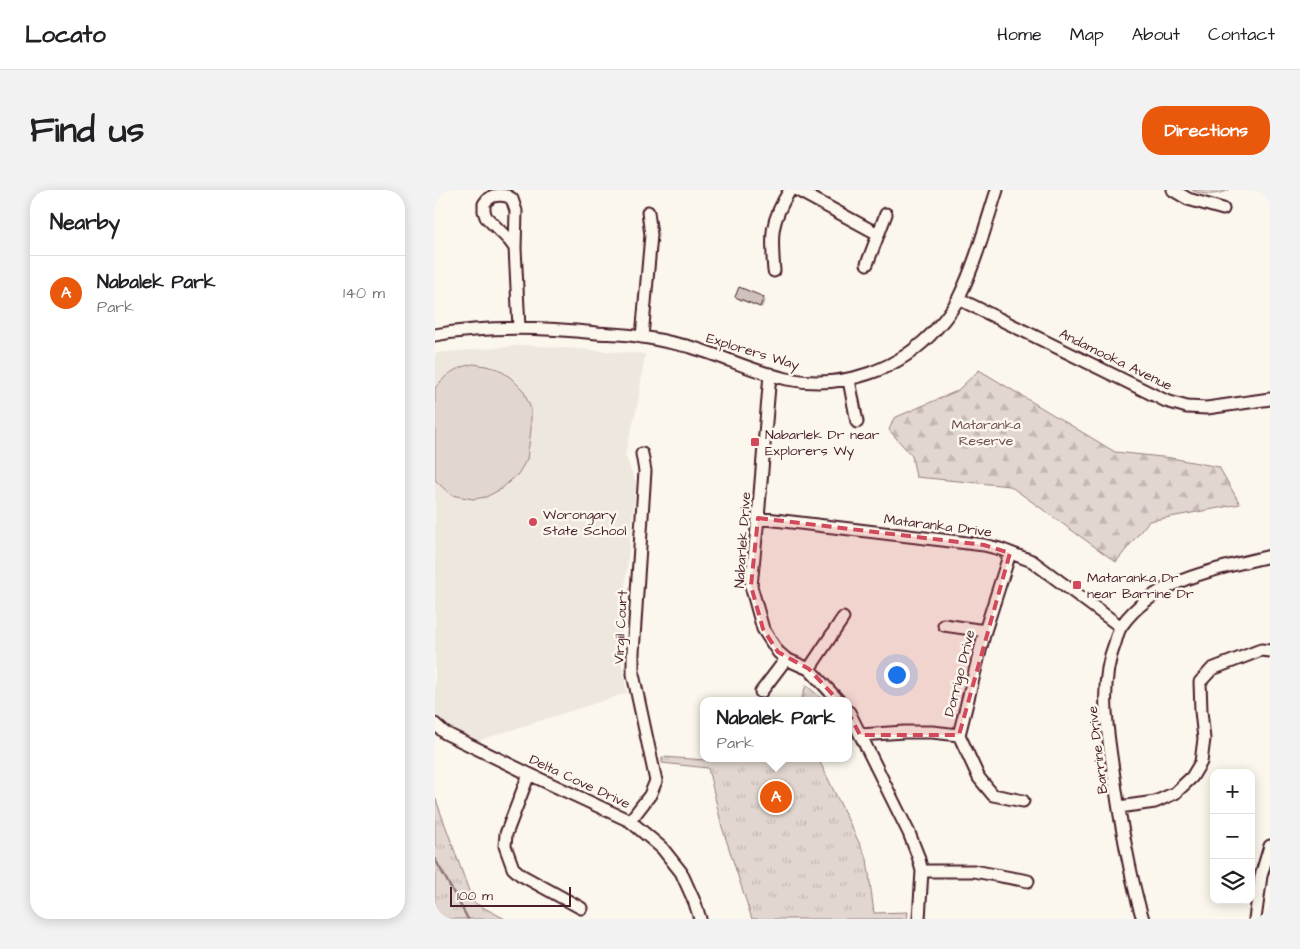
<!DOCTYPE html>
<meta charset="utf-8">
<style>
body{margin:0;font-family:"Architects Daughter",sans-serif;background:#f2f2f2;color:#202124}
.controls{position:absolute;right:15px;bottom:15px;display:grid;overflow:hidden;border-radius:10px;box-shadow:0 2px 12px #0003}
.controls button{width:45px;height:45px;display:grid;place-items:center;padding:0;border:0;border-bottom:1px solid #e0e0e0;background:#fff;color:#202124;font:25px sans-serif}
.scale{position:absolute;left:15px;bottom:12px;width:121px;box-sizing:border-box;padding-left:5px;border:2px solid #4a1f2b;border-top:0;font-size:14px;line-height:18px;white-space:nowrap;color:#4a1f2b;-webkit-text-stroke:4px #fbf7ec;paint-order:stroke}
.you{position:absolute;left:461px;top:484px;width:18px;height:18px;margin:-12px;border:4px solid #fff;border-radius:50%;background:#1a73e8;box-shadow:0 0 0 8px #1a73e833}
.badge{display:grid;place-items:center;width:32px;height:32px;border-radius:50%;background:#ea580c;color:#fff;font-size:16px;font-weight:700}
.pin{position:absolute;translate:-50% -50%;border:2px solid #fff;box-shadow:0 1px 5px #0006}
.popup{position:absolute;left:265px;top:507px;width:152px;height:65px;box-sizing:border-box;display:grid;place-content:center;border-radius:10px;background:#fff;filter:drop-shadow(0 1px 4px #0005);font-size:16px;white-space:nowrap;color:#757577}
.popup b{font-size:19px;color:#202124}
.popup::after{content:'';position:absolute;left:50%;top:100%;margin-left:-10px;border:10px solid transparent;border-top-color:#fff}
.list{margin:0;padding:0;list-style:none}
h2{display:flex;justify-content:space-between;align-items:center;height:65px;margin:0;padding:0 20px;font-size:21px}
h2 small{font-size:16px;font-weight:400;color:#757577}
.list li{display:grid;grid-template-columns:32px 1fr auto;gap:15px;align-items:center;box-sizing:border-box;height:75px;padding:0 20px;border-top:1px solid #e0e0e0}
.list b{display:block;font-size:19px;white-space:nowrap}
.list p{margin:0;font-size:16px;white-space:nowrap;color:#757577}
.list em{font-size:16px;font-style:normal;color:#757577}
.icon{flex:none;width:28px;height:28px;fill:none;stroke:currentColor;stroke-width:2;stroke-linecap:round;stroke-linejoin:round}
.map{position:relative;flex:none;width:835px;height:729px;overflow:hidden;border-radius:20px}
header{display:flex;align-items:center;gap:30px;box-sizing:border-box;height:70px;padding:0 25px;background:#fff;border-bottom:1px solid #e0e0e0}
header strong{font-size:24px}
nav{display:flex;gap:28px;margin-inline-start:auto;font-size:18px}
.intro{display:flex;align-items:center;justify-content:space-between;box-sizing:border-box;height:120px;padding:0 30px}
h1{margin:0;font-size:35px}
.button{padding:12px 22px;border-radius:20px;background:#ea580c;color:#fff;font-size:18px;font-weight:700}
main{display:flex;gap:30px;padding:0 30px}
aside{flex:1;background:#fff;border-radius:20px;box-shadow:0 2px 12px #0003}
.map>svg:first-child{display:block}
</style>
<header>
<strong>Locato</strong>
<nav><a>Home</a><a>Map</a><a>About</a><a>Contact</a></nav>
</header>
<div class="intro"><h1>Find us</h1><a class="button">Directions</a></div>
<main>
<aside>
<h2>Nearby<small></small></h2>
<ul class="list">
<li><span class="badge">A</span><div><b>Nabalek Park</b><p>Park</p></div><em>140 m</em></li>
</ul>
</aside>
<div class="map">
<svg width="835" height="729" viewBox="0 0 835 729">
<defs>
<pattern id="forest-firs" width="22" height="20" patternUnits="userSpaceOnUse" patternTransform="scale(1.25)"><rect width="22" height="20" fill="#e2d7d0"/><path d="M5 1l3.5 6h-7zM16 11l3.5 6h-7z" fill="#c3b8b3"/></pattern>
<pattern id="park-tufts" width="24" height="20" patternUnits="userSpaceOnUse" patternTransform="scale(1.25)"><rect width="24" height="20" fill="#e2d7d0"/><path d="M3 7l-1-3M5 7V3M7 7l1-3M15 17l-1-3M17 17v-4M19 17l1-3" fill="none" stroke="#c3b8b3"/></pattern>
</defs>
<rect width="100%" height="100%" fill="#fbf7ec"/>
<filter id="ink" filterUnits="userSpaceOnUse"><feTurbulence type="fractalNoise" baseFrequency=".02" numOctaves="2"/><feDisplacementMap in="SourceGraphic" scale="10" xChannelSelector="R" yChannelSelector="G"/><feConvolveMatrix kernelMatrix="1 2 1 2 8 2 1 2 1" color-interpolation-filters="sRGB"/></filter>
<g filter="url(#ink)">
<path fill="#eee7de" d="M91,155L210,164L203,213L190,265L201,293L186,435L185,465L192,503L39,552L9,535L0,523V163Z"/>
<path fill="#e2d7d0" stroke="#967b7e" d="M38,174L51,176L63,179L76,188L88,200L96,219V240L92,269L83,284L66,299L51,307L38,309L16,305L0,290V198C12,184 19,178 38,174Z"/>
<path fill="url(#forest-firs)" stroke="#967b7e" d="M544,180L680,262L736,268L784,277L805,314L714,331L681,372L575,296L481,287L477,266L454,240L459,228L522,201Z"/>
<path fill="url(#park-tufts)" stroke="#967b7e" d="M757,0H794C783,5 768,6 757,0Z
M371,495L387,509V511H366Z
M227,567L271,570V568H383L432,669L439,723L473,722L472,729H317L287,637L273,578L227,573Z
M0,607L38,712L70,729H0Z"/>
<path fill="#0003" d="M302,107L328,108L331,110L327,118L304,110Z"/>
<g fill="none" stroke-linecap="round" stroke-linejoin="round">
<path stroke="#907477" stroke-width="2.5" d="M0,669L33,729"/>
</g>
<path fill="#cfc2bc" stroke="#4a1f2b" d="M304,97L329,107L325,117L300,107Z"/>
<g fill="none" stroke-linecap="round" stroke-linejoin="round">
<g stroke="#4a1f2b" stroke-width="15">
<path id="minor" d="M362,0L443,44
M738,0L753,9L788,19
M80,58L74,50L51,27L49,21V14L52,10L58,6L65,5L72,6L77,9L81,21L80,58L84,138
M432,74L451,24
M339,81C336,45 335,32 355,0
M524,109L731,211L752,217L772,218L835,209
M0,145C54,135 108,137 162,143C177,144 192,144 207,147C222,149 237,153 252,156C286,165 318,182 352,189C408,200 465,180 502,138C511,128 519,118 524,107C540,75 551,34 562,0
M207,147L216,45L213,22
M335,184L323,328L316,396L328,439L343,462L351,469L374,479L404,511
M414,190L422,232
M323,328L549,355L565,359L597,371L686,437
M575,363L550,441L524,545L544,588L558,605L588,611
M509,435L550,441
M374,479L408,428
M326,502L351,469
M414,522L474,643L483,666L487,681L484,729
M0,534L10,543L94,584L195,631L227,658L246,682L260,713L265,729
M425,545L469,542H497L524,545
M94,584L71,644L70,656L78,678L86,685L146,718
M684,617L720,612L740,603L757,587L766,572L769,549L766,521L765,492L777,479L826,460L835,461
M195,631L215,605L221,591L198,484V463L210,281L207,264
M487,681H539L593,691
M708,729C698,699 693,668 687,637C683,615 680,594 677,573C671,533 665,491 680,453C682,447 683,440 687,435C721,388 783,379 835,366
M820,729L826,686L835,656"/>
</g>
<use href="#minor" stroke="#fbf7ec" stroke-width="11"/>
</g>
</g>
<path fill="#d1495b" fill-opacity="0.2" stroke="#d1495b" stroke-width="4" stroke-dasharray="10 6" stroke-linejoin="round" d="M323,328L549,355L575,363L524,545H425L412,520L374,479L343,462L328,439L316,396Z"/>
<g fill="#d1495b" stroke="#fbf7ec" stroke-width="2">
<rect x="315" y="247" width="10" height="10" rx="2.5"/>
<circle cx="98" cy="332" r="5"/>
<rect x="637" y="390" width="10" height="10" rx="2.5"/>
</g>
<g text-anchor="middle" stroke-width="5" stroke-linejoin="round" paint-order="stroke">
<g font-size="14" fill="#4a1f2b" stroke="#fbf7ec">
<text transform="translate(318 161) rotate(17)" y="5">Explorers Way</text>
<text transform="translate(681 169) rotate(26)" y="5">Andamooka Avenue</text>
<text transform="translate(503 335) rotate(7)" y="5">Mataranka Drive</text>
<text transform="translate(307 350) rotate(-86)" y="5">Nabarlek Drive</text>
<text transform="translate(185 437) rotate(-87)" y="5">Virgil Court</text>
<text transform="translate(524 483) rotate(-76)" y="5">Dorrigo Drive</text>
<text transform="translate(662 560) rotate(-97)" y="5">Barrine Drive</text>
<text transform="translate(145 591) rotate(25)" y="5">Delta Cove Drive</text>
</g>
<g font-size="14" fill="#704d54" stroke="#fbf7ec">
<text x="551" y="239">Mataranka<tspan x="551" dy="16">Reserve</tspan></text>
</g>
<g font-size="14" fill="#4a1f2b" stroke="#fbf7ec" text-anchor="start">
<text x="330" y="249">Nabarlek Dr near<tspan x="330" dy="16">Explorers Wy</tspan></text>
<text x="108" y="329">Worongary<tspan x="108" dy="16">State School</tspan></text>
<text x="652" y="392">Mataranka Dr<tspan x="652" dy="16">near Barrine Dr</tspan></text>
</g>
</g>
</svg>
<div class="controls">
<button>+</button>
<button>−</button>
<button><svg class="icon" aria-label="layers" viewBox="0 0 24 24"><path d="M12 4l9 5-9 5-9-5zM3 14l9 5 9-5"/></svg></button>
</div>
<div class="scale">100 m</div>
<div class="you"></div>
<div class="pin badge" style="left:341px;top:607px">A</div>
<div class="popup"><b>Nabalek Park</b>Park</div>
</div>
</main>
